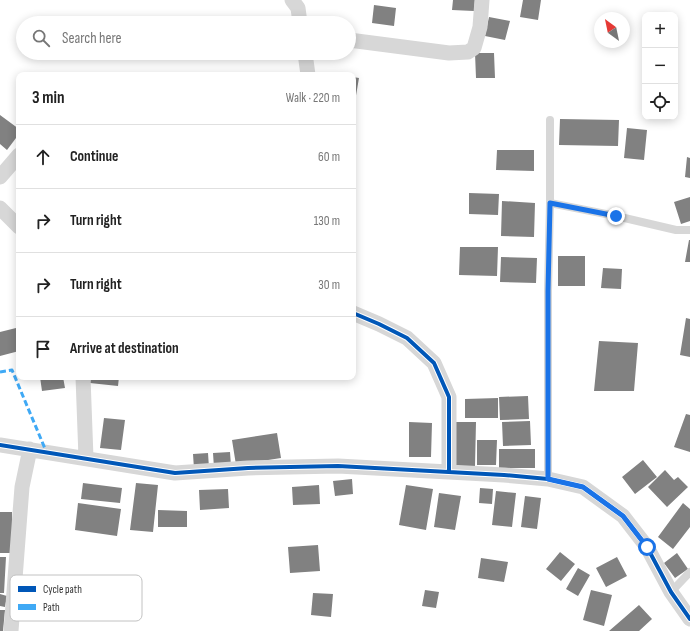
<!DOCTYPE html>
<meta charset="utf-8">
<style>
body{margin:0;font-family:"Sofia Sans Condensed",sans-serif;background:#f6f6f6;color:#222}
.controls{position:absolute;right:12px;top:12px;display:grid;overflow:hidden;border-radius:8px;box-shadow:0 2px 10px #0003}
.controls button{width:36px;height:36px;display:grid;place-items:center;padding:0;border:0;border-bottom:1px solid #e0e0e0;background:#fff;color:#222;font:20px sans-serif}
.compass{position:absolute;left:594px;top:12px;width:36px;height:36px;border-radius:50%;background:#fff;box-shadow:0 2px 10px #0003;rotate:327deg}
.stop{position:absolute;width:12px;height:12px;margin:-9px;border:3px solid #1a73e8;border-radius:50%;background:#fff}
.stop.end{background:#1a73e8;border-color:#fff;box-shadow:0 1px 4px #0008}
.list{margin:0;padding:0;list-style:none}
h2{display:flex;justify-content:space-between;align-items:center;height:52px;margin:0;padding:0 16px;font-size:17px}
h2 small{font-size:13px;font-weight:400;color:#767676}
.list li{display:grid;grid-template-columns:26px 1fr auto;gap:12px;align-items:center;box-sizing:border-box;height:64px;padding:0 16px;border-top:1px solid #e0e0e0}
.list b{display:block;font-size:15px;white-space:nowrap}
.list em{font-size:13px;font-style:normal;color:#767676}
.icon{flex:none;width:22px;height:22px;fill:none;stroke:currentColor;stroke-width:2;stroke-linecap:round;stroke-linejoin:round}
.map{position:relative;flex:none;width:690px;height:631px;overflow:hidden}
.search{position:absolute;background:#fff;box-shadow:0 2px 10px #0003;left:16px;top:16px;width:340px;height:44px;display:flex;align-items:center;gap:10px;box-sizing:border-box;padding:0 14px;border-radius:22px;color:#767676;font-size:15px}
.panel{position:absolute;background:#fff;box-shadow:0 2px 10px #0003;left:16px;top:72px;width:340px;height:308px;border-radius:8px}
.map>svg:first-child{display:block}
</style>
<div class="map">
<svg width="690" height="631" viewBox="0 0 690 631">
<rect width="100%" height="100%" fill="#fff"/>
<path fill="#818181" d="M453,0H475L474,11L452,10Z
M523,0H541L538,20L520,17Z
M374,5L396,8L394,26L372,23Z
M489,17L510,21L505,40L485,36Z
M475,53H494L495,78H476Z
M353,77L359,78L354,107H353Z
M0,115L19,129V134L7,150L0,144Z
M560,119L619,120L618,146L559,145Z
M627,128L647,130L644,160L624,158Z
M497,150H534V171L496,170Z
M687,157L690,158V178L685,177Z
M469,193L499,194L498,215L469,214Z
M690,197V221L681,224L674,202Z
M502,201L535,203L534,237L501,236Z
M689,240H690V262H685Z
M460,247H498L497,276L459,275Z
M558,256H585V286H558Z
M501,257L537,258L536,283L500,282Z
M603,268L622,269L621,289L601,288Z
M686,318L690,319V357L680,355Z
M16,328L19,341V351L0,356V332Z
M599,341L638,343L634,391H594Z
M40,377H63L65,388L42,391Z
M91,377H119L118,386L90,383Z
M528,396L529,419L500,420L499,397Z
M498,398V418H465V399Z
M686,414L690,415V452L674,447Z
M104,418L125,420L121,450L100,448Z
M530,421L531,445L503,446L502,422Z
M409,422L432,423L431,457H409Z
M453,422H476L475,466L453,467Z
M277,433L281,458L236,465L232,440Z
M477,440H497L496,465H477Z
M499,449H535V468H499Z
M230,452L231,466L214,468L213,453Z
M208,453L209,468L194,469L193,454Z
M643,460L657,477L635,494L622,477Z
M665,470L674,480L678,477L688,487L667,507L648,487Z
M352,479L353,494L335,496L333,481Z
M83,483L122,488L120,503L81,499Z
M136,483L158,485L153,532L130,530Z
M319,485L320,504L293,505L292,487Z
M406,485L433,489L426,530L399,525Z
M480,488L493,489L492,504L479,503Z
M228,489L229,508L200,510L199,490Z
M496,491L516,493L512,527L492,525Z
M439,493L461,496L455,530L434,527Z
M525,496L541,498L537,529L521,527Z
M78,503L121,509L117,536L75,530Z
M683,503L690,509V527L673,549L658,537Z
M158,510L187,511V527H158Z
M0,512H12V553H0Z
M318,545L320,571L290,573L288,547Z
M560,552L575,564L561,581L546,569Z
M677,553L688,569L675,578L664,563Z
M0,557H6L4,593H0Z
M617,557L627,576L606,587L596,568Z
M481,558L508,562L504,582L478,578Z
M578,568L590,575L578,596L566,589Z
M425,590L439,592L436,608L422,606Z
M591,590L612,595L604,626L583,620Z
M313,593L333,594L331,617L311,615Z
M0,594L7,596L5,607L0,606Z
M639,605L652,619L639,631H609Z
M0,610H5L3,631H0Z"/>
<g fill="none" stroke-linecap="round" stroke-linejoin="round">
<path stroke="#d7d7d7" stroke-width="8" d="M550,203L616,216L676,230H690
M548,479V291L550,203V120
M671,592L690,572"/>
<path stroke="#d7d7d7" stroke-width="15" d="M292,0L298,8L300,23
M349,40L449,53L468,52L474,48L480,27L482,0
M305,53L308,75
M0,177L19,155
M0,208L19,227
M353,313L379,324L407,338L434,363L449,397V472
M83,377L86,458
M0,445L175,473L248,468L338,466L504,475L548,479L583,487L623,516L647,547L671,592L690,619
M11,631L22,487L30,449"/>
<path stroke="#3fa9f5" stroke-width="3" stroke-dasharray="6 3" stroke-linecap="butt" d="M0,372L12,370L46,451"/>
<g stroke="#fff" stroke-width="6">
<path id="cycleway" d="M353,313L379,324L407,338L434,363L449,397V472
M0,445L175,473L248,468L338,466L504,475L548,479L583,487L623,516L647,547L671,592L690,619"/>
</g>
<use href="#cycleway" stroke="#0057b8" stroke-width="4"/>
</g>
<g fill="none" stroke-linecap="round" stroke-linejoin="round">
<path stroke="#1a73e8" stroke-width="5" d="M616,216L550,203L548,291V479L583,487L623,516L647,547"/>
</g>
<rect x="10" y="575" width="132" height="46" rx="6" fill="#fff" stroke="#c2c2c2" stroke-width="1"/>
<rect x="18" y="586" width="18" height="6" fill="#0057b8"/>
<rect x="18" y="604" width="18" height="6" fill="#3fa9f5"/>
<g font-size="11" fill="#333">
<text x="43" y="593">Cycle path</text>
<text x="43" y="611">Path</text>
</g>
</svg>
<div class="controls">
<button>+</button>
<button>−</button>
<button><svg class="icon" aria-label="locate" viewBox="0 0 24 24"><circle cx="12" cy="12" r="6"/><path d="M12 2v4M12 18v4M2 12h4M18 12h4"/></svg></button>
</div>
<svg class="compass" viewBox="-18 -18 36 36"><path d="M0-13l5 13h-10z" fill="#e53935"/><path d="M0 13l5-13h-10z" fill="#767676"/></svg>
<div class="stop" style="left:647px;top:547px"></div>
<div class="stop end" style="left:616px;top:216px"></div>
<div class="search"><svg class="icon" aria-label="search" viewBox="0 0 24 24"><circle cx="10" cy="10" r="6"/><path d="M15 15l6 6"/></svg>Search here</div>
<section class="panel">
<h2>3 min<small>Walk · 220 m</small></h2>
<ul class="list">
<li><svg class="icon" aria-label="ahead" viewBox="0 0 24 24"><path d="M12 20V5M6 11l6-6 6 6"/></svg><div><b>Continue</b></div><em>60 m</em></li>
<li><svg class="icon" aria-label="right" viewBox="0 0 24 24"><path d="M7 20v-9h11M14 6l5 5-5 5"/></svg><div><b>Turn right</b></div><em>130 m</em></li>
<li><svg class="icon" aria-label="right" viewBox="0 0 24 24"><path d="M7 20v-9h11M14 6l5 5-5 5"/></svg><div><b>Turn right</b></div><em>30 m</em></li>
<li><svg class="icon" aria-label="arrive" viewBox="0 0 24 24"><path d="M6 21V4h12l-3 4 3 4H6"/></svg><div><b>Arrive at destination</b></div></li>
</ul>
</section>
</div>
